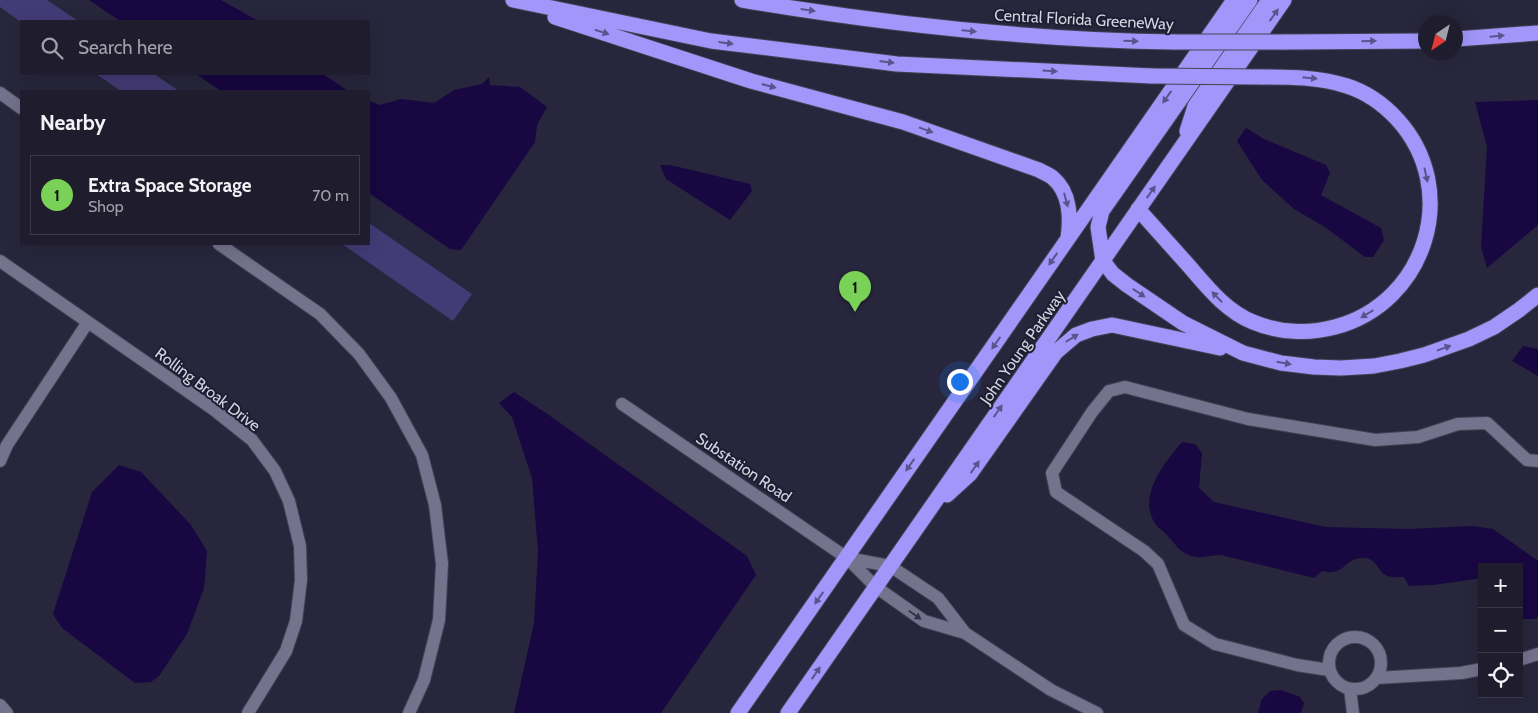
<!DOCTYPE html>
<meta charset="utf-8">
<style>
body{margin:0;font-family:Cabin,sans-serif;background:#2b2939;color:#f1f3f6}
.controls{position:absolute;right:15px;bottom:15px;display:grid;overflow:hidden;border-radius:0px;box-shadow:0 5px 20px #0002}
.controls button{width:45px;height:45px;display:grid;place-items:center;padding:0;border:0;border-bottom:1px solid #3c3a49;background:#1e1c2d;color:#f1f3f6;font:25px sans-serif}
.compass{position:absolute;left:1418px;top:15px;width:45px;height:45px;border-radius:50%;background:#1e1c2d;box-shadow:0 5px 20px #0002;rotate:215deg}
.you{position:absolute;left:959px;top:381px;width:18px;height:18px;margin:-12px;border:4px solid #fff;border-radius:50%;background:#1a73e8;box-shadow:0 0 0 8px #1a73e833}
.badge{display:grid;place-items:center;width:32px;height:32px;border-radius:50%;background:#7ad157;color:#111;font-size:16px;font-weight:700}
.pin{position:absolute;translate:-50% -41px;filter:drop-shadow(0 1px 2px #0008)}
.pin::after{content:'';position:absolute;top:26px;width:18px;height:15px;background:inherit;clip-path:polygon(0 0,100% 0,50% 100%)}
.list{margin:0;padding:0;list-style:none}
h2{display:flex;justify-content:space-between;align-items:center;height:65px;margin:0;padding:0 20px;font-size:21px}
h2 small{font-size:16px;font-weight:400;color:#a1a1aa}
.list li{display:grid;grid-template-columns:32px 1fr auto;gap:15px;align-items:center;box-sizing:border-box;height:80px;margin:0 10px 10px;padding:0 10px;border:1px solid #3c3a49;border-radius:0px}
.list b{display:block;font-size:19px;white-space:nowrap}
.list p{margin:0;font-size:16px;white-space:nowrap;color:#a1a1aa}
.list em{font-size:16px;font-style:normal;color:#a1a1aa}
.icon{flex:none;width:28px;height:28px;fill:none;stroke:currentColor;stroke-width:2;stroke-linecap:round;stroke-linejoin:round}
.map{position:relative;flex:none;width:1538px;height:713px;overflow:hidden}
.search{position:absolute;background:#1e1c2d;box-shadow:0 5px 20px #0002;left:20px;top:20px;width:350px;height:55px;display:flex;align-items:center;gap:12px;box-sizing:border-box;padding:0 18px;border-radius:0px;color:#a1a1aa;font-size:19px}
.panel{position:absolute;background:#1e1c2d;box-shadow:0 5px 20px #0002;left:20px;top:90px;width:350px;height:155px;border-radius:0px}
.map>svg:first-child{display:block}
</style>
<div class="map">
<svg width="1538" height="713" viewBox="0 0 1538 713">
<rect width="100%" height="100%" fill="#28263c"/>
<path fill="#433b76" d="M0,0H47L78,21L21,22L0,7Z
M96,74H154L179,91H121Z
M369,223L472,294L453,321L342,244H369Z"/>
<path fill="#180741" d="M89,0H221L258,21H120Z
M196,74H323L348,91H221Z
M489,77L490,85L520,87L547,107L537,125L535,142L461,250L450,249L369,193V101L380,105L401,99L434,103L454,90L482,84Z
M1538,100V225L1487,268L1481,247L1487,147L1475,102Z
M1246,128L1264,139L1326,165L1330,173L1321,195L1381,228L1384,240L1373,257H1365L1325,227L1294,209L1262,180L1237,141Z
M660,165H670L750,184L752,191L730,220L666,179Z
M1523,346L1538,349V376L1512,361Z
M514,392L546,413L747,556L756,575L661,713H514L534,623L538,551L532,478L512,417L499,403Z
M1182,442L1195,444L1202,453L1199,488L1214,502L1325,527L1409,529L1472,526L1493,529L1538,561V617L1535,619H1522L1519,607V567H1482V578L1433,585L1409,586L1404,577C1399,577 1392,578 1388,576C1378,573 1378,559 1364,558C1343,557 1346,577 1322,571L1314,578L1221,555C1212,555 1204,558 1198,557C1181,555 1178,547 1167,535C1164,531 1159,529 1156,525C1136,497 1165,462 1182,442Z
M119,465L141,472L191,525L207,551L204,588L187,634L159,676L151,682L135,683L62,628L53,614L92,492Z
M1281,690L1300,697L1304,703L1301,713H1258L1262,699L1270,691Z"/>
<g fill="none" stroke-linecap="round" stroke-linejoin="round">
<g stroke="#434254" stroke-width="14">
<path id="minor" d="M0,93L21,108
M219,244L320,314L359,354L391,398L422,455L435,505L442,564L439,620L424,680L409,713
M0,261L213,409L252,440L275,471L289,501L300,546L301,580L296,621L286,651L248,713
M622,404L847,558L876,587L924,621L965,633L1051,690L1097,713
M0,461L7,445L88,322
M847,558L890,566L938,598L965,633
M1329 663a26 26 0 1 1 52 0a26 26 0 1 1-52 0Z
M1519,660L1538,654
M1329,670L1297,665L1215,644L1184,625L1158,564L1144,551L1056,492L1052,473L1092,412L1109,391L1125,387L1248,419L1375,440L1418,437L1458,424L1487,423L1527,460L1538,461
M1376,678L1461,673L1482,669
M1350,689L1353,713
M0,705L7,713"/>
</g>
<g stroke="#434254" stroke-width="17">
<path id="highway" d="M513,0L711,41L897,64L1152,76
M742,0C885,24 1030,40 1175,42
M1250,0L1102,211L1098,227L1103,261L1113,274L1127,285L1183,323L1243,353L1281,363L1314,367L1341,368L1374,366L1400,361L1424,355L1469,339L1494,327L1519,310L1538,295
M555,17L751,81L903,122L1039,170C1044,173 1050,175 1053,178C1070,192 1071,218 1068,238
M1456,39L1538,33
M1285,42L1426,41
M1187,131L1195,106L1269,0
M1138,209C1155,228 1172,247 1189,266C1208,288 1226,311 1253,322C1279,333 1309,334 1335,327C1426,303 1462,190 1397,119C1384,105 1366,92 1347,86C1319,77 1291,77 1261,77
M947,495L970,474L1056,352L1076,335L1092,329L1112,325L1220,348
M738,713L1234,0
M788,713L1284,0"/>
</g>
<use href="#minor" stroke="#74728c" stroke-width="12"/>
<use href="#highway" stroke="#a296fa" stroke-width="15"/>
<g stroke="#434254" stroke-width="17" stroke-linecap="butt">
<path id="highway-bridge" d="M1175,42H1285
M1152,76L1261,77"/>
</g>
<use href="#highway-bridge" stroke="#a296fa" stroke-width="15"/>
</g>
<defs><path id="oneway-solid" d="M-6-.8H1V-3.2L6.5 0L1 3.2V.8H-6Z" transform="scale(1.25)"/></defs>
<g fill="#5a538c">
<use href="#oneway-solid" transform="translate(808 10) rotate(8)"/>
<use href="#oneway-solid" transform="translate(1274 15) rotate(-55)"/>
<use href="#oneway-solid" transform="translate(969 31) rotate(5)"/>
<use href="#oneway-solid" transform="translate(602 32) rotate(18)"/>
<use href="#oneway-solid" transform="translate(1497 36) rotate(-5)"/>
<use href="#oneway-solid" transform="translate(1131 41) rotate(1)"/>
<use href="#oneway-solid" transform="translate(1369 41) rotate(-1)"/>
<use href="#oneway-solid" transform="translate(726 43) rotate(7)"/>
<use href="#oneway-solid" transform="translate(887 62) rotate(7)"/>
<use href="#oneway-solid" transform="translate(1050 71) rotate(3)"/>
<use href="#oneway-solid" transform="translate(1310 78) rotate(6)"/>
<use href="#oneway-solid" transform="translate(769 86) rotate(15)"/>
<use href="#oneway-solid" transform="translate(1167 97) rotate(125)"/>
<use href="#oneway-solid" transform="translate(926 130) rotate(20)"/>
<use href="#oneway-solid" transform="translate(1426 175) rotate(78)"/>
<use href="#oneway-solid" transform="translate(1151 192) rotate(-55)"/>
<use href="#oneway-solid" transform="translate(1066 200) rotate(75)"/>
<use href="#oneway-solid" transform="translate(1053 259) rotate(125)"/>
<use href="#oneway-solid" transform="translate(1139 293) rotate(34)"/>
<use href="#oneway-solid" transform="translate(1217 297) rotate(-134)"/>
<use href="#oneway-solid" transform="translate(1367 314) rotate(149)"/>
<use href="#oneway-solid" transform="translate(1072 338) rotate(-32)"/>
<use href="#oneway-solid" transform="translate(996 343) rotate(125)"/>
<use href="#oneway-solid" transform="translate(1444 348) rotate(-20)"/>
<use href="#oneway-solid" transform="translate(1284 363) rotate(10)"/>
<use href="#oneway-solid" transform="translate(998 411) rotate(-55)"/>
<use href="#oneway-solid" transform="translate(910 465) rotate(125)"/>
<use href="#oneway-solid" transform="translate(975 467) rotate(-55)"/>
<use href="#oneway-solid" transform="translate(819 598) rotate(125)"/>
<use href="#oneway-solid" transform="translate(816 673) rotate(-55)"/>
</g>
<use fill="#343248" href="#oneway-solid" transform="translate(915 615) rotate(35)"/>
<g text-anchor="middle" stroke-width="4" stroke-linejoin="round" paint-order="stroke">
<g font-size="16" fill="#d3d3e1" stroke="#1f1d32">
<text transform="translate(1084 19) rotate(3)" y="6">Central Florida GreeneWay</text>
<text transform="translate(1022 347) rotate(-55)" y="6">John Young Parkway</text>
<text transform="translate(208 389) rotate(37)" y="6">Rolling Broak Drive</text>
<text transform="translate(744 467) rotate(34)" y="6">Substation Road</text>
</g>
</g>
</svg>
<div class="controls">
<button>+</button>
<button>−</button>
<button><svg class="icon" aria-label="locate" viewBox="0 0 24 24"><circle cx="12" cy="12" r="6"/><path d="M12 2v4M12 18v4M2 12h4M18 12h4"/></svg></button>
</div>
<svg class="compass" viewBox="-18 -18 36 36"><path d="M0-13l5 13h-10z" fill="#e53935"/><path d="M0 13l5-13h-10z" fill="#a1a1aa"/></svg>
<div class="you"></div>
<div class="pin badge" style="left:855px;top:312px">1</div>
<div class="search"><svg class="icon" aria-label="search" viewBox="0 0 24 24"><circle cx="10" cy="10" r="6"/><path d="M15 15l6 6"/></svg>Search here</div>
<section class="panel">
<h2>Nearby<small></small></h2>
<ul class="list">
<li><span class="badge">1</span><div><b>Extra Space Storage</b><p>Shop</p></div><em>70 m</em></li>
</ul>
</section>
</div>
